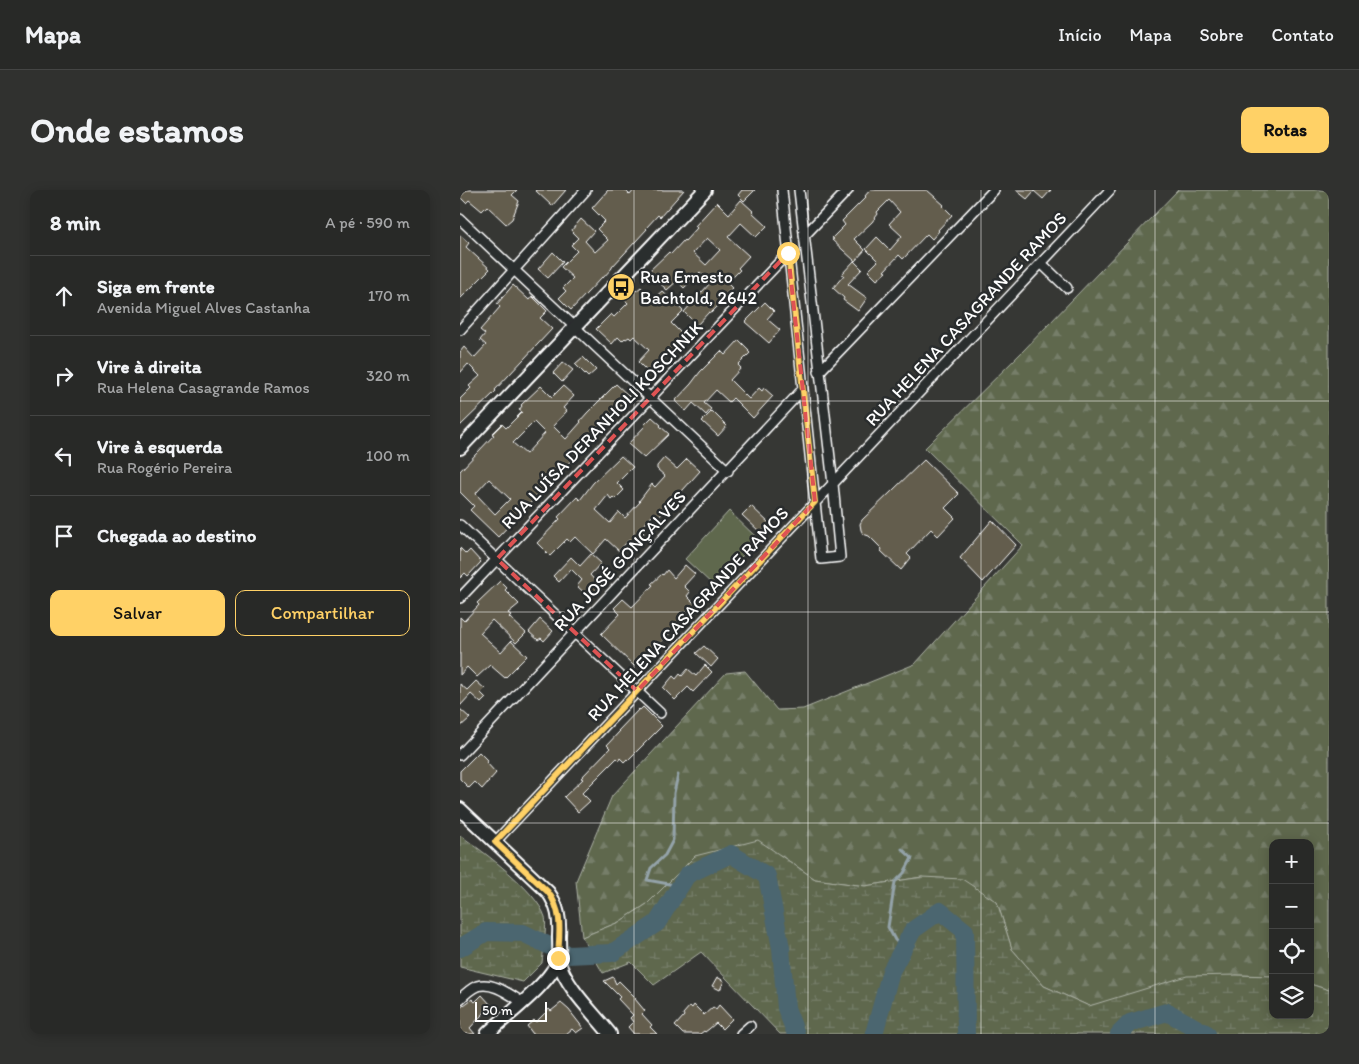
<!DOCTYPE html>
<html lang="pt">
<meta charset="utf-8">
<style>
body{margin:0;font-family:Itim,sans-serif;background:#30312f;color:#f1f3f6}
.controls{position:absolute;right:15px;bottom:15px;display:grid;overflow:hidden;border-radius:10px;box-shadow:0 2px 12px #0003}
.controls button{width:45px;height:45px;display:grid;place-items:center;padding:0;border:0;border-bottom:1px solid #444544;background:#282927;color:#f1f3f6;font:25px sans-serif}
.scale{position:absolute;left:15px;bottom:12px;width:72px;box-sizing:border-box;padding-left:5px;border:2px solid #fff;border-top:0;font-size:14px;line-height:18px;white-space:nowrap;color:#fff;-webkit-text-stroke:4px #2a2d2e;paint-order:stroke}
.stop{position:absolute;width:15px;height:15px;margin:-11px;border:4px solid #ffd166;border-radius:50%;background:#fff}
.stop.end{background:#ffd166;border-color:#fff;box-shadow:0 1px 5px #0008}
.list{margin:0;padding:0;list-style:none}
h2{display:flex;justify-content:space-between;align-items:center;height:65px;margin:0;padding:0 20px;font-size:21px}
h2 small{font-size:16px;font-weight:400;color:#a5a6a7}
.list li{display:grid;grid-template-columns:32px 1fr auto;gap:15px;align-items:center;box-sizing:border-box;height:80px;padding:0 20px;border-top:1px solid #444544}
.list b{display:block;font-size:19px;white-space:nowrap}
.list p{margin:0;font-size:16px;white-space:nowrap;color:#a5a6a7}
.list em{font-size:16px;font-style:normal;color:#a5a6a7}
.actions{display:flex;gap:10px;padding:15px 20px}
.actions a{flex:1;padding:11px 0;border:1px solid #ffd166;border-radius:10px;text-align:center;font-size:18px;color:#ffd166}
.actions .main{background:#ffd166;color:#111}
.icon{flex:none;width:28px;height:28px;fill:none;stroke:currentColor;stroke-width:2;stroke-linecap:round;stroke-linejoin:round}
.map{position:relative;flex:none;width:869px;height:844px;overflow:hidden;border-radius:10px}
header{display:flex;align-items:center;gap:30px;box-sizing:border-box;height:70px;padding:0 25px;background:#282927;border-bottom:1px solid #444544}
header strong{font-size:24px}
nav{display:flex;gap:28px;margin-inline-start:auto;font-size:18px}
.intro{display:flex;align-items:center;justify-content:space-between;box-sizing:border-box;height:120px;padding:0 30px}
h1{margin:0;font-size:35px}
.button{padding:12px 22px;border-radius:10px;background:#ffd166;color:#111;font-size:18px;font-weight:700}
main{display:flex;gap:30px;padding:0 30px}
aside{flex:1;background:#282927;border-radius:10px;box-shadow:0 2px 12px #0003}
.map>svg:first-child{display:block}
</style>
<header>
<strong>Mapa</strong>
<nav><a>Início</a><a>Mapa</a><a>Sobre</a><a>Contato</a></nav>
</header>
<div class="intro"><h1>Onde estamos</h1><a class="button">Rotas</a></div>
<main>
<aside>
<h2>8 min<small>A pé · 590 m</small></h2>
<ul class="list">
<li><svg class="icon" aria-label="ahead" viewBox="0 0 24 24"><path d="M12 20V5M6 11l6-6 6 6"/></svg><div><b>Siga em frente</b><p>Avenida Miguel Alves Castanha</p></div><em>170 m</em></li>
<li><svg class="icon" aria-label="right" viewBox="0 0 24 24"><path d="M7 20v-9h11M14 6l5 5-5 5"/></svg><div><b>Vire à direita</b><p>Rua Helena Casagrande Ramos</p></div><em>320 m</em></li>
<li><svg class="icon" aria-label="left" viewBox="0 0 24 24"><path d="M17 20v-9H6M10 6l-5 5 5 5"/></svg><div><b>Vire à esquerda</b><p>Rua Rogério Pereira</p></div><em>100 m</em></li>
<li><svg class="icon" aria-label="arrive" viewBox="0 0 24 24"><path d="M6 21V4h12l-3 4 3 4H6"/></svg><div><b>Chegada ao destino</b></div></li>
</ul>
<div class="actions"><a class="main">Salvar</a><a>Compartilhar</a></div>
</aside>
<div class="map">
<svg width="869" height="844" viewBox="0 0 869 844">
<defs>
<pattern id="forest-firs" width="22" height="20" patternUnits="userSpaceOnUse" patternTransform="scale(1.25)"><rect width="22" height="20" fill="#5e674e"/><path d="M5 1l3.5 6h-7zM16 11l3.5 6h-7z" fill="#767e69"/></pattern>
<pattern id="wetland-marsh" width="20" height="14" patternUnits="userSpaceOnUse" patternTransform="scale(1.25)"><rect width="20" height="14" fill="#5e674e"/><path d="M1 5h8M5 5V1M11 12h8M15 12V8" fill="none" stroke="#767e69"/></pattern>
</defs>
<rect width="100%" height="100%" fill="#363734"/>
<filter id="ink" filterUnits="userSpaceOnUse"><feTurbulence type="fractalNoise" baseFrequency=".02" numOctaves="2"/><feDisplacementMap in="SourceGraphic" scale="10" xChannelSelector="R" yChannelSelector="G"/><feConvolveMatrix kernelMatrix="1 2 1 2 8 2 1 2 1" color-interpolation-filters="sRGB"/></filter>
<g filter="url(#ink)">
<path fill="#5e674e" stroke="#aeb3a6" d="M269,321L298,349L254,396L225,369Z"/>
<path fill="url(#forest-firs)" stroke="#aeb3a6" d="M718,0H869V800L850,794V653H813V786L776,785L629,816L584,796L552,759L537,712L462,687L405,696L355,689L320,665L235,666L187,714L159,732L122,747L116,691L152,606L266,483L285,481L317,520L343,519L455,474L563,355L465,258L563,161Z"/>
<path fill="url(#wetland-marsh)" stroke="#aeb3a6" d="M1,646C24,662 77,701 85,727C87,733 83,764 82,773L63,792L0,777V647Z
M298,650L355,689L405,696L462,687L502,689L537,712L552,759L584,796L629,816L727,786L776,785L813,786V825H850V794L869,800V844H320L241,762L194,795L171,772L143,783L122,747L159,732L187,714L235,666Z"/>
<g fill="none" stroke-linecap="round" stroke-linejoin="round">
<path stroke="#94a3a9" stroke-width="3" d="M218,585L214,603L213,650L205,665L191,678L187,690L220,696
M442,659L452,668L444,683L435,692L428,737L435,750L443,758"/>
<path stroke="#4c6670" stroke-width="18" d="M0,758L26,742L63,743L108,765L152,763L197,733L227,685L271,664L307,686L321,758L326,818L336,844
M414,844L431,781L453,740L480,721L505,741L506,844
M659,844L670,833L707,822L747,844"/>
</g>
<path fill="#645d4d" stroke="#fff" fill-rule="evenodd" d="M7,0H57L52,5L59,11L52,29L46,34L27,16L22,21L9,10L6,13L0,7Z
M75,0H106L92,16Z
M148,0H165L170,5L174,0H224L200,27L198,25L186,38L187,39L152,77V78L143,88L142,87L111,120L99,108L106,101L103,98L113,88L101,77L117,61L111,55L118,48L111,41L121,29L134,41L125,51L135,62L148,50L137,39L145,31L132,18Z
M282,0H295L284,11L278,5Z
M410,0H467L484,15L483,16L492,25L478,40L479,41L472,49L467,44L443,69L439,65L424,81L426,82L417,90L408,81L418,71L406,59L417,47L430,60L442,46L429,34L440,22L429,10L417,22L418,24L412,32L394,49L405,60L395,71L372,50L374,49L372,48L385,35L382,31L406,7L405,6Z
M556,0H591L583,9L574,1L567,9Z
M281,10L293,21L292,22L307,36L296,47L281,33L268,47L289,66L278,78L280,80L267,93L272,98L261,109L263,111L251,123L249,122L237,135L224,122L251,92L240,82L224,98L217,91L207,100L188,82L209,62L211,64L224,50L225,51L237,38L235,36L257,12L269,24ZM247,48L260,60L246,75L233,63Z
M0,45L9,53L6,57L30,79L0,109Z
M93,62L103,72L88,88L78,79Z
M394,71L402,79L388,94L407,108L398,121L383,110L384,108L373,98L384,85L382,84Z
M53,95L69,110L72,106L87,121L80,128L92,139L35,200L36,201L0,236V209L11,198L9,196L20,186L8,174L0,183V162L4,157L14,168L26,155L20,150L25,144L20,140L40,117L37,114Z
M181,97L193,109L202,101L223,121L211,133L225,147L201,172L202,174L191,185L178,172L189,160L174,146L171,149L169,147L166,149L165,148L162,151L158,147L152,154L136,139L151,124L154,127L168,113L163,108L173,98L176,101Z
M305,112L314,121L307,129L320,140L309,153L285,132Z
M279,150L289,160L288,161L290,163L278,175L281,178L270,190L289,209L299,198L302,201L304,198L313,206L293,228L273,208L269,212L256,200L244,213L251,219L246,225L233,213L226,221L215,211L231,194L240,182L261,161L265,165Z
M123,167L136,180L128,187L115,174Z
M103,172L113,180L102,192L93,183Z
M156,194L170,207L144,232L143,231L131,245L132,246L119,260L120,261L38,347L10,320L14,316L0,302V281L34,245L32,244L42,234L46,238L62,222L59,220L62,216L61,215L81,196L92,207L103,196L114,206L103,218L107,221L93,236L106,249L121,232L120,231L127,223ZM74,232L85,243L66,264L53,253ZM29,289L50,309L35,324L16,304L17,302Z
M252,221L267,236L258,246L242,231Z
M192,227L201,235L200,236L209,244L184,268L168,254L185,236L184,235Z
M161,266L173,277L157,293L164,300L155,309L153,307L151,309L148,305L136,320L150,333L159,322L165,328L180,312L179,311L192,294L195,297L205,286L197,279V276L204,268L217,279L227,269L240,281L197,329L193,325L180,339L184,343L173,354L169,350L159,361L146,349L133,364L115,347L110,352L107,349L90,366L77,353L100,329L98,327L117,307L120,310L133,293Z
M464,270L499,304L485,318L495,328L478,346L471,339L447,364L451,368L441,380L421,361L422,359L409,346L403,344L401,340L400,334L402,330Z
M291,316L310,334L301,343L282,325Z
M532,330L556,355L523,392L500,368Z
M0,358L6,364L10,360L21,372L8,386L5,383L0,388Z
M131,364L141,373L130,385L140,396L136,400L137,403L131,409L117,396L122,390L111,379L99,392L93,386L111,367L120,376Z
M225,375L235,384L224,396L230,402L227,406L236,415L192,462L190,460L174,476L141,444L160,424L154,418L163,409L172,417L193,395L191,394L202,384L203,385L207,380L214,388Z
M40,391L47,398L45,400L59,414L48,423L51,425L49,427L66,443L56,453L32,430L20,443L41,462L51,451L67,466L45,488L30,475L17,487L7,477L0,485V427L4,431L19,415L17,413Z
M80,429L93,441L84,451L81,448L78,450L69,442Z
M244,456L258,469L251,477L236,463Z
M245,475L252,482L233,502L228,497L215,510L203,498L213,486L216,489L220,484L222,486L228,479L236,486Z
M16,491L25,499L21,503L26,508L21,513L11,504L0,516V494L7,500Z
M183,517L202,536L168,570L167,569L164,572L160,568L159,570L157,568L122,603L130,611L118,622L104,607L123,589L121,588L150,558L147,555L159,542L158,541L179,519L180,520Z
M0,519L10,528L0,537Z
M19,562L28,571L26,572L36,583L22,599L15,592L9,598L0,589V581Z
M153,787L156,794L159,791L176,808L175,809L185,821L182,824L192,835L190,837L197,844H174L168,837L173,832L170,828L173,825L158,809L160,807L144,791Z
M257,787L264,791L260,800L252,796Z
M22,805L31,815L10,838L15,844H0V818L12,809L15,812Z
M101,813L109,820L123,838L116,843L112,839L106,844H73L67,836L74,830L76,832L89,819L91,821Z
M234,815L244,825L253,817L256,819L259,815L272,829L262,839L256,833L249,839L245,842L244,841L240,844H223L215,836L224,826L223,824L230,816L232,818Z"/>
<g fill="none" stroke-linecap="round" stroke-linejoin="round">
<g stroke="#fff" stroke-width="12">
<path id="street" d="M322,0L361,369L380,367L373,294L339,0
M0,29L268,281
M344,46L388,0
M581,73L607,98
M0,140L126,0
M359,182L534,0
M0,335L200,523
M0,408L328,63
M0,565L343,199
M35,652L650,0
M0,809C5,804 10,799 17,796C32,791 49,804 62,812
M281,844L290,836"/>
</g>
<g stroke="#fff" stroke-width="16">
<path id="secondary" d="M0,258L245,0
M0,619L88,702C98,716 100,729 99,746C99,753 100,762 98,769C94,790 44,828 27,844
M98,770C107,799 132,821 150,844"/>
</g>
<use href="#street" stroke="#2a2d2e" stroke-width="9"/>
<use href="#secondary" stroke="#2a2d2e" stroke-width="12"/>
</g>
</g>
<g fill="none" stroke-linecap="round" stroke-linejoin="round" filter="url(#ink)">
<path stroke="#ffd166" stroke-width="6" d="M98,768C99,744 104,723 88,702L35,652L355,312L328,63"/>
</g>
<path fill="none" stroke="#de5353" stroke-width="4" stroke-dasharray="10 6" stroke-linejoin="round" d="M328,63L355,312L177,501L37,369Z"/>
<path fill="none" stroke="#fff" stroke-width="1" stroke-opacity="0.55" d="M174,0V844M348,0V844M521,0V844M695,0V844M0,211H869M0,422H869M0,633H869"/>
<defs>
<g id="bus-disc" transform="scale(1.4375)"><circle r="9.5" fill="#ffd166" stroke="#2a2d2e"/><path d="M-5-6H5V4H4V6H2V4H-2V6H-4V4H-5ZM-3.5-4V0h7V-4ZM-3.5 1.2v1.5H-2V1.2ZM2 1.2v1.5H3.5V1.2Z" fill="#111"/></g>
</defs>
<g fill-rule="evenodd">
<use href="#bus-disc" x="161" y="97"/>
</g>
<g text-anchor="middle" stroke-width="5" stroke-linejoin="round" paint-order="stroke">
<g font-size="18" fill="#fff" stroke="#2a2d2e" text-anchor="start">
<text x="180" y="93">Rua Ernesto<tspan x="180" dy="21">Bachtold, 2642</tspan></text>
</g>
<g font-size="18" fill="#fff" stroke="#2a2d2e">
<text transform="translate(506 129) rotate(-47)" y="6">RUA HELENA CASAGRANDE RAMOS</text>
<text transform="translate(142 235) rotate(-46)" y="6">RUA LUÍSA DERANHOLI KOSCHNIK</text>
<text transform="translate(160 371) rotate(-47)" y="6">RUA JOSÉ GONÇALVES</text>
<text transform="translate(228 424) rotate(-47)" y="6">RUA HELENA CASAGRANDE RAMOS</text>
</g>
</g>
</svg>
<div class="controls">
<button>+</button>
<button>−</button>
<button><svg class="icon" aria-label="locate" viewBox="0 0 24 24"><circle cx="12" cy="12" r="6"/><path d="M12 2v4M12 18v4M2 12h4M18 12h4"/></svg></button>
<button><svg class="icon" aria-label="layers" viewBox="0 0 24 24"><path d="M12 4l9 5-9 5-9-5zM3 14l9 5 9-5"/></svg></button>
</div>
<div class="scale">50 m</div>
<div class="stop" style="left:328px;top:63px"></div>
<div class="stop end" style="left:98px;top:768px"></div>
</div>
</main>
